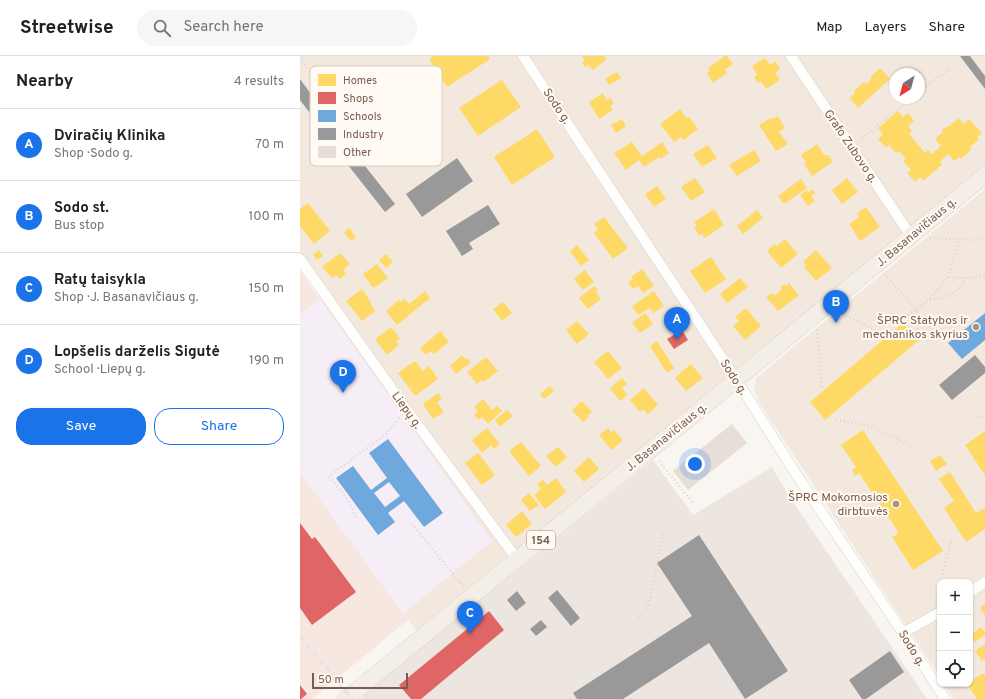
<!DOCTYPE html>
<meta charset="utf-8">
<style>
body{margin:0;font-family:Overpass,sans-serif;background:#f6f6f6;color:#202124}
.controls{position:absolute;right:12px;bottom:12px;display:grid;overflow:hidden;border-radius:8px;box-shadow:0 1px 3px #0004}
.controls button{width:36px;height:36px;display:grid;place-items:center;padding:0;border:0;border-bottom:1px solid #e0e0e0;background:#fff;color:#202124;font:20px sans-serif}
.compass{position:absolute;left:589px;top:12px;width:36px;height:36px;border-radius:50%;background:#fff;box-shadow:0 1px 3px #0004;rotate:216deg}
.scale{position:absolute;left:12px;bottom:10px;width:96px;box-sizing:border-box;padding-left:4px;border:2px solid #7a5c4d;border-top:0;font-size:11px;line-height:14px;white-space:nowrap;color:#7a5c4d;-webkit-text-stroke:3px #fffaf3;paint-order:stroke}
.you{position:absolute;left:395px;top:408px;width:14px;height:14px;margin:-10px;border:3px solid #fff;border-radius:50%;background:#1a73e8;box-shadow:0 0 0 6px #1a73e833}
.badge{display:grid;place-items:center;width:26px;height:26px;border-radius:50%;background:#1a73e8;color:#fff;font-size:13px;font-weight:700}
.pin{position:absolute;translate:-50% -33px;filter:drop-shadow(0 1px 2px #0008)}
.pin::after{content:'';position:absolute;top:21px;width:14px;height:12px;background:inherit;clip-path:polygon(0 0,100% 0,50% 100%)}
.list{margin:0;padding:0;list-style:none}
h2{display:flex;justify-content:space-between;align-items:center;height:52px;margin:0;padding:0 16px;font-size:17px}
h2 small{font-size:13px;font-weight:400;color:#757577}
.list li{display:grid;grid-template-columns:26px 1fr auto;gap:12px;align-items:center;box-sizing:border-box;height:72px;padding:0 16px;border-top:1px solid #e0e0e0}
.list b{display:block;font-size:15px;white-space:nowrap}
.list p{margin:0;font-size:13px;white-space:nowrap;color:#757577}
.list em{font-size:13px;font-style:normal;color:#757577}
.actions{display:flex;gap:8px;padding:12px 16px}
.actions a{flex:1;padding:9px 0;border:1px solid #1a73e8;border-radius:16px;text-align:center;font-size:14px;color:#1a73e8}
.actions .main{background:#1a73e8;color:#fff}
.icon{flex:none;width:22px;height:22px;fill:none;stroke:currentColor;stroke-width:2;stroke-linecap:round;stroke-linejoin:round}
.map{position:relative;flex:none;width:685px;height:643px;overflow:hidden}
header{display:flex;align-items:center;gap:24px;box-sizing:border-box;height:56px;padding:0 20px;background:#fff;border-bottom:1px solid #e0e0e0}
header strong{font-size:19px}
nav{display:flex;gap:22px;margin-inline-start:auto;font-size:14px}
.search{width:280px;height:36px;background:#f6f6f6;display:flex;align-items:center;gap:10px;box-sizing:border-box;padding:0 14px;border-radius:22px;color:#757577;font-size:15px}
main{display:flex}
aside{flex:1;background:#fff}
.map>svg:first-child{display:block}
</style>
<header>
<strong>Streetwise</strong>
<div class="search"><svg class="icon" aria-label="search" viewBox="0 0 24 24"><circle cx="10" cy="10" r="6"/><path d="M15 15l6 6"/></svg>Search here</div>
<nav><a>Map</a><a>Layers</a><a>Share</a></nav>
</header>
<main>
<aside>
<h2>Nearby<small>4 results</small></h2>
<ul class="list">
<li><span class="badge">A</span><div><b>Dviračių Klinika</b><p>Shop · Sodo g.</p></div><em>70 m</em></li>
<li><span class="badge">B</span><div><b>Sodo st.</b><p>Bus stop</p></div><em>100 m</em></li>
<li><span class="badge">C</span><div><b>Ratų taisykla</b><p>Shop · J. Basanavičiaus g.</p></div><em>150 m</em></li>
<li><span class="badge">D</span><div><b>Lopšelis darželis Sigutė</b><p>School · Liepų g.</p></div><em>190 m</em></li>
</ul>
<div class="actions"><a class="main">Save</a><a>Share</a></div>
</aside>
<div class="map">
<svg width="685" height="643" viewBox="0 0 685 643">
<rect width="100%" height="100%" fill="#f9f5f0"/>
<path fill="#f2e8de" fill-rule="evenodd" d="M0,0H685V119L121,581L0,416V258L23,240L0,205ZM595,18H619V42H595Z
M685,133V643H654L644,628H670V526H640V621L458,345L454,331L456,323L460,319Z"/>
<path fill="#f6e8e1" d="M0,215L20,243L0,258Z
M0,416L108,564L12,643H0Z"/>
<path fill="#ede5e0" d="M353,404L393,459L472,411L487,437L627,643H64L62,640Z"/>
<path fill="#f6eef6" d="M20,243L192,485L103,558L0,416V258Z"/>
<path fill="#ffd966" d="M134,0H188L190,3L147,31L129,3Z
M282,0H304L307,3L293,14L288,9L285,11L282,6L285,4Z
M425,0H427L433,8L425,13L427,17L413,27L407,17L410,15L408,12Z
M465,2L470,9L475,5L480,13L475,17L480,24L466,33L461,25L458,27L454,21L457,19L452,10Z
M580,12L590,23L558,52L550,42L555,37L554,35L564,26L566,28L572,23L570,21Z
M317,16L321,22L309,29L305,23Z
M202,24L221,51L178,80L159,52Z
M303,37L307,44L311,42L314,48L310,50L313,54L299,63L289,46Z
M380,53L386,62L389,61L398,73L384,84L381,81L374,86L360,68Z
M598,55L603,61L608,57L614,65L608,70L612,75L609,78L625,97L628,94L631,98L641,90L635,83L643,76L642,74L647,70L648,71L659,62L663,68L669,63L682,77L677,81L679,83L670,91L672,93L661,103L659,101L654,105L648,98L640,106L642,109L623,125L620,121L615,126L607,117L611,114L603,105L606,103L599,95L596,97L589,89L586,92L578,83L583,78L578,72Z
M478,60L485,72L479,76L488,88L476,95L459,69L471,62L472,63Z
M322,63L326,70L316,77L311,69Z
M237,73L255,101L212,129L194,101Z
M332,86L342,100L362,86L369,97L360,103L359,101L344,111L339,104L326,114L314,97Z
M517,88L524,99H528L532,104L531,107L512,120L504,108L506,106L501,99Z
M408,89L417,102L402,111L393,98Z
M454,94L461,105L437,120L429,109Z
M395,122L405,136L391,145L381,131Z
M547,122L558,136L542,148L532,134Z
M501,123L507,132L484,148L478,140Z
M357,130L366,143L354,151L345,138Z
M513,133L515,137L511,140L515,145L508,150L500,139L507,134L508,136Z
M8,147L30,175L14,188L0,170V153Z
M566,151L580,171L560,185L549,168L559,161L557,157Z
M414,153L424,169L405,182L402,178L399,179L394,172L397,170L394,166Z
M457,154L463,162L443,178L437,170Z
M304,161L328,192L313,203L294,177L298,173L294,168Z
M49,172L56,181L51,185L44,176Z
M485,183L498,198L481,212L467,195L475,188L477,190Z
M277,189L289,204L281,210L270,195Z
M19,194L23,200L17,204L13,199Z
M516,194L532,212L516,225L504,211L506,209L503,206Z
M40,197L50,208L43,214L46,218L40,223L36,219L32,222L22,211Z
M86,198L93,206L86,212L79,204Z
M411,201L426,223L405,237L390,215Z
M77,208L88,222L73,232L63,218Z
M342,213L354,230L343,237L338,230L333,233L328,226L333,223L331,221Z
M285,214L294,226L283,234L274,223Z
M440,222L448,231L427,247L420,238Z
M489,227L499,239L478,255L466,241L472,237L474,240L482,233L480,231L484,228L486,230Z
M294,230L298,234L296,236L301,243L288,253L279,242Z
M62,233L71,246L70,247L75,255L62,265L46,245Z
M125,235L130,242L97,269L86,255L99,244L101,246L105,243L109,248Z
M354,235L364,250L353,257L350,252L338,259L332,250Z
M203,246L212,257L202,265L193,253Z
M446,252L461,270L445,284L433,270L439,265L435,261Z
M345,257L353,268L340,277L332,267Z
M277,265L289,278L277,288L266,274Z
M603,267L618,285L525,364L510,346Z
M91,271L100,282L96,285L99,289L87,299L75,283Z
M140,275L149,286L134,298L131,295L126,299L120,292Z
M357,285L374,312L367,317L350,290Z
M308,295L322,312L308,323L294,306Z
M162,299L165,303L167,302L171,306L156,318L150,310Z
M186,301L198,315L184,326L182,324L177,328L167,316Z
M115,305L123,315L129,310L138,323L115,340L98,317Z
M391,308L403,322L386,335L375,322Z
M322,322L327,328L322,332L327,339L320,345L310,332Z
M250,330L254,335L244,343L240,338Z
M344,332L358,349L348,358L343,353L340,356L330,344Z
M138,337L142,343L137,346L144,356L133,363L123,348Z
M183,343L192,354L197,350L202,355L188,368L182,361L179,364L174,359L178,356L174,351Z
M282,345L292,356L287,360L289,361L283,366L272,354Z
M207,354L213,360L200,371L195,364Z
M187,372L200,388L194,393L191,389L182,397L172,384Z
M308,372L311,376L314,374L323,384L312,394L299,379Z
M563,374L643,495L613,514L592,481L599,477L559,417L555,420L552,414L556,411L541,389Z
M685,375V419L665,389Z
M221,386L241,410L229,420L209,395Z
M258,391L267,401L256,411L246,400Z
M178,397L195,419L182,429L165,407Z
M640,399L647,408L636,415L630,405Z
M289,401L299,413L284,426L274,415Z
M650,416L676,457L685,452V473L666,486L644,452L654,445L639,423Z
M256,422L266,436L245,453L234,439L241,433L237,428L243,424L247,429Z
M229,437L239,449L230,455L221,444Z
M222,455L232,468L216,481L206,469Z
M685,548V559L680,552Z
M681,571L685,576V579L675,586L670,580Z
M685,588V602L682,605L675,595Z
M683,617L685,620V643H677L667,628H670V626Z"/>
<path fill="#e06666" d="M382,274L388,284L374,293L367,283Z
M0,467L12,483L15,481L56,536L12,569L0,552Z
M189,555L204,574L121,643H111L99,629Z
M0,629L7,638L1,643H0Z"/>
<path fill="#6fa8dc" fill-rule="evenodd" d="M685,257V284L662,303L648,287Z
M88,383L143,457L124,471L104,445L88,457L95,466L78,479L36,422L53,410L71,434L87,422L69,397ZM89,426L100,440L85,451L74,437Z"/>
<path fill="#999" d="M660,0H670L685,20V33Z
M0,23L49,90L40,97L0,44Z
M54,96L95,148L85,156L44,104Z
M157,102L173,125L122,161L106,138Z
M188,149L200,168L169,187L173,193L162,200L146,175Z
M675,299L685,311V317L652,344L639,329Z
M399,479L488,615L445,643L409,587L323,643H277L273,637L392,560L357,507Z
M257,534L280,562L271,570L248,542Z
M217,535L226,547L216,555L207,544Z
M241,564L247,571L236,580L230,573Z
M590,595L604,616L566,643H562L549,624Z"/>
<path fill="#e6ded7" d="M432,368L447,387L388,434L373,415Z"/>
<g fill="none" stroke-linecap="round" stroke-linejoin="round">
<g stroke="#d7d1cb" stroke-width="11">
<path id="street" d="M223,0L436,323L496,418L603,577L645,643
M491,0L611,180
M0,203L106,353L217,503
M670,536L685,526
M603,577L640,556"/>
</g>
<g stroke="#dad1cc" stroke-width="17">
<path id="primary" d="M46,643L391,361L685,119"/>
</g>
<path stroke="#dcd5d0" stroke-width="2.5" stroke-dasharray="1 3" stroke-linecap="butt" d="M0,2L29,45
M619,36L651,12
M559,85L611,42
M630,182L675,184L685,182
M585,218L616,253L629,244L648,221L666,222L685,220
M648,221L659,184
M630,244C648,242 657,238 666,222
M539,256L583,278
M607,260L630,288
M601,263L607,260L616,253L620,260L637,278
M517,274L522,332
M673,360L685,361
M536,364L571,370L613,391
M359,405L393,447
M56,461L49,445L29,420L86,378L100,361
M112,468L152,517L164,531
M640,526L652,483
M636,546L640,527
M339,562L349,547L363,477"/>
<use href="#street" stroke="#fefefd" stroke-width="10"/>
<use href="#primary" stroke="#f3eee8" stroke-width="16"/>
<path stroke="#e6e3e7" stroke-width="3" stroke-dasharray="6 4" stroke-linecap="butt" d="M0,580L52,643"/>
</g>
<g fill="#a69286" stroke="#fffaf3" stroke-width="1.5">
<circle cx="676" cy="271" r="4"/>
<circle cx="596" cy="448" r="4"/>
</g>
<g text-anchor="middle" stroke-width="4" stroke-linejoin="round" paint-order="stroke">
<rect fill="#fffaf3" stroke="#a28b7f" stroke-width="1" x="227" y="475" width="28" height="18" rx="3"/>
<g font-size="11" font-weight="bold" fill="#7a5c4d">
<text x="241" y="488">154</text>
</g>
<g font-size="12" fill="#7a5c4d" stroke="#fffaf3">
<text transform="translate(257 50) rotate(56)" y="4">Sodo g.</text>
<text transform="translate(551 90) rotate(56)" y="4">Grafo Zubovo g.</text>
<text transform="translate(616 176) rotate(-40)" y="4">J. Basanavičiaus g.</text>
<text transform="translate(434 321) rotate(57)" y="4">Sodo g.</text>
<text transform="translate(107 354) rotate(54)" y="4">Liepų g.</text>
<text transform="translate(366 381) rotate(-39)" y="4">J. Basanavičiaus g.</text>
<text transform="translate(612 592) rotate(58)" y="4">Sodo g.</text>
</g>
<g font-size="12" fill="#7a5c4d" stroke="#fffaf3" text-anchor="end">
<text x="668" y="268">ŠPRC Statybos ir<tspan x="668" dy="14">mechanikos skyrius</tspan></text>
<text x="588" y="445">ŠPRC Mokomosios<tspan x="588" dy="14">dirbtuvės</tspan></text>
</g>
</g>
<rect x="10" y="10" width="132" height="100" rx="6" fill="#fffaf3" stroke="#d7cbc1" stroke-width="1"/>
<rect x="18" y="18" width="18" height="12" fill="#ffd966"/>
<rect x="18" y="36" width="18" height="12" fill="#e06666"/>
<rect x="18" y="54" width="18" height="12" fill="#6fa8dc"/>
<rect x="18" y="72" width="18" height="12" fill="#999"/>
<rect x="18" y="90" width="18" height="12" fill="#e6ded7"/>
<g font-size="11" fill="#7a5c4d">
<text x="43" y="28">Homes</text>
<text x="43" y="46">Shops</text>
<text x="43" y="64">Schools</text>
<text x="43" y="82">Industry</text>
<text x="43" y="100">Other</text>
</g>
</svg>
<div class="controls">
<button>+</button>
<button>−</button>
<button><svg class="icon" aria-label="locate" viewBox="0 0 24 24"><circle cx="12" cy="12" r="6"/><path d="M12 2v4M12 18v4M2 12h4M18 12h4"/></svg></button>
</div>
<svg class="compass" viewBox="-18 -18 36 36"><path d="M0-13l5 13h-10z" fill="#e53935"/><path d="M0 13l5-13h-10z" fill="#757577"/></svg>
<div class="scale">50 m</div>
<div class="you"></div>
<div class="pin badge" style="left:377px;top:284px">A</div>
<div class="pin badge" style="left:536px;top:267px">B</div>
<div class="pin badge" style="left:170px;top:578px">C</div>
<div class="pin badge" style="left:43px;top:337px">D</div>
</div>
</main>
